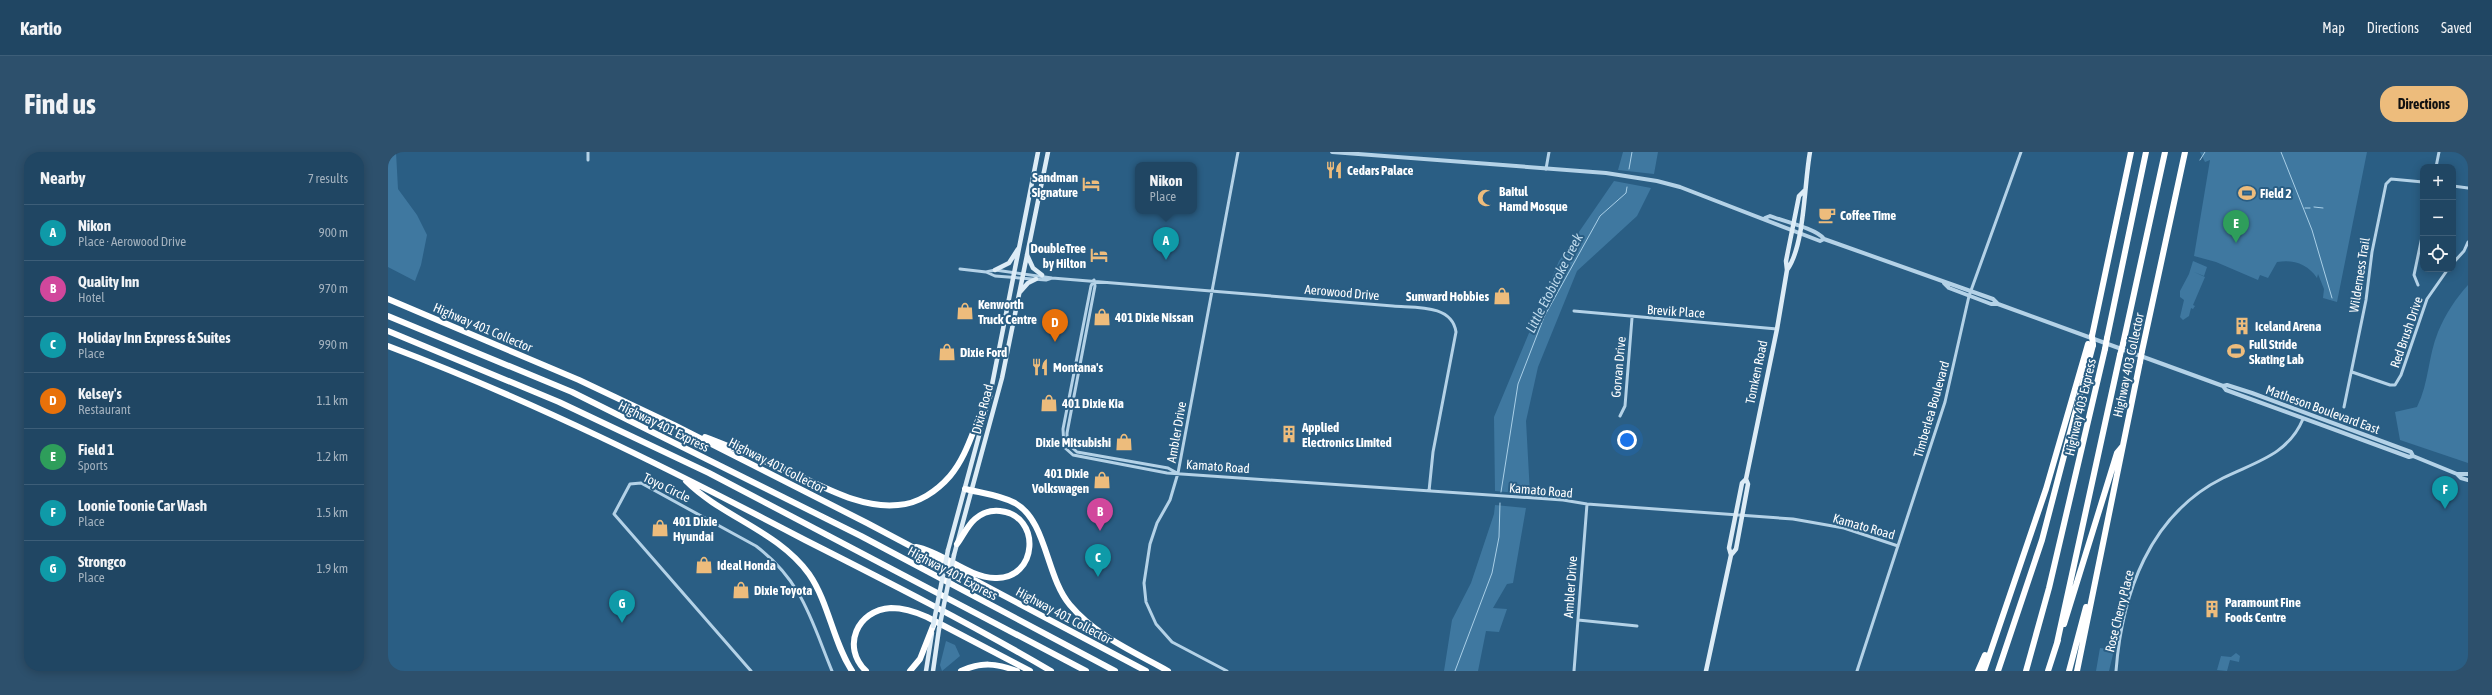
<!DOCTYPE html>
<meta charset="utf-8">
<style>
body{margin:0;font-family:"Asap Condensed",sans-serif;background:#2d506c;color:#f1f3f6}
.controls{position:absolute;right:12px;top:12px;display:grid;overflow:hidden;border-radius:8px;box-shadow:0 2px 10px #0003}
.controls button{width:36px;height:36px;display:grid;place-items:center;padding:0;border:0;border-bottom:1px solid #3d5e78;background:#204663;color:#f1f3f6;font:20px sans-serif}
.you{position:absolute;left:1239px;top:288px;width:14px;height:14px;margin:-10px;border:3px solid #fff;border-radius:50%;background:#1a73e8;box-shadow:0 0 0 6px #1a73e833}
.badge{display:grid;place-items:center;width:26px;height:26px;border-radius:50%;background:#edbc7c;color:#fff;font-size:13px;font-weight:700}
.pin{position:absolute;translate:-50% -33px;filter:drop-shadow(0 1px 2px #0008)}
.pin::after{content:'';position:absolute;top:21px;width:14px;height:12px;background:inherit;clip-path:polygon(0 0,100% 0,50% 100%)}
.popup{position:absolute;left:747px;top:10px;width:62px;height:52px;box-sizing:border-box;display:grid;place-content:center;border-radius:8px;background:#204663;filter:drop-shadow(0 1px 3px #0005);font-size:13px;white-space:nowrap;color:#a2b1be}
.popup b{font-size:15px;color:#f1f3f6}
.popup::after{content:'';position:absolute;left:50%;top:100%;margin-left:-8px;border:8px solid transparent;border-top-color:#204663}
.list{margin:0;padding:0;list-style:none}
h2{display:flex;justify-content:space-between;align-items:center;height:52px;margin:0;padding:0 16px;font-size:17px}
h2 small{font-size:13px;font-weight:400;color:#a2b1be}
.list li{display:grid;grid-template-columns:26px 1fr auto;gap:12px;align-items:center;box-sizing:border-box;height:56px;padding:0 16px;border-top:1px solid #3d5e78}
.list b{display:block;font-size:15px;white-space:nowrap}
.list p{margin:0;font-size:13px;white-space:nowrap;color:#a2b1be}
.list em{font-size:13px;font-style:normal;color:#a2b1be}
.icon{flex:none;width:22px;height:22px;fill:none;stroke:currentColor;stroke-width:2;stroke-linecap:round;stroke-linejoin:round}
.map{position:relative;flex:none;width:2080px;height:519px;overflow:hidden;border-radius:16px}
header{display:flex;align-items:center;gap:24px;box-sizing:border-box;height:56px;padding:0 20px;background:#204663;border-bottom:1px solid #3d5e78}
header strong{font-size:19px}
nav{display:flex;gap:22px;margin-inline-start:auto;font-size:14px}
.intro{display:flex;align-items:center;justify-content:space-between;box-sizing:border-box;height:96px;padding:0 24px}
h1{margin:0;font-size:28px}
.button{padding:10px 18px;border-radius:16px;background:#edbc7c;color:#111;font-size:14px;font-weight:700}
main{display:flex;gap:24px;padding:0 24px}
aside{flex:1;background:#204663;border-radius:16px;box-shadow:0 2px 10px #0003}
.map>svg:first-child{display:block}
</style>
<header>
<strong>Kartio</strong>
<nav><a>Map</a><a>Directions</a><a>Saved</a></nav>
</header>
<div class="intro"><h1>Find us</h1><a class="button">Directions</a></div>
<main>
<aside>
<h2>Nearby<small>7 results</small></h2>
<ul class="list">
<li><span class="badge" style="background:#0f9aa8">A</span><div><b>Nikon</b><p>Place · Aerowood Drive</p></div><em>900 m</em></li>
<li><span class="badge" style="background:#d1479c">B</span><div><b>Quality Inn</b><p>Hotel</p></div><em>970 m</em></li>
<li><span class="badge" style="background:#0f9aa8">C</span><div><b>Holiday Inn Express &amp; Suites</b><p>Place</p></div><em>990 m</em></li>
<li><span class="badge" style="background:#e8710a">D</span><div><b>Kelsey's</b><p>Restaurant</p></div><em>1.1 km</em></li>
<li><span class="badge" style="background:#2e9e5b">E</span><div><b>Field 1</b><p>Sports</p></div><em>1.2 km</em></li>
<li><span class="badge" style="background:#0f9aa8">F</span><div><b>Loonie Toonie Car Wash</b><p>Place</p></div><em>1.5 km</em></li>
<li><span class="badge" style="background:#0f9aa8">G</span><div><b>Strongco</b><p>Place</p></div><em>1.9 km</em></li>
</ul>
</aside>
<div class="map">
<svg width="2080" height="519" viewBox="0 0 2080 519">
<rect width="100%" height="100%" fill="#2a5e84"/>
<path fill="#3f78a0" d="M0,0H8L10,37L29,63L39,83L33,113L27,129L0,115Z
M1235,0H1270L1266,22L1230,18Z
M1812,0H1979L1949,150L1935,146L1936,137L1930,122L1929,126C1920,112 1905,107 1889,110L1880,126L1872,123L1870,128L1828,110L1806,104L1822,8L1817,10Z
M1226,29L1263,36L1249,64L1189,119L1150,215L1138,269L1142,342L1107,339L1106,265L1171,109Z
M1805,109L1819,115L1816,124L1806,120L1817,125L1805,153L1807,154L1805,157L1803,156L1801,164L1795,168L1792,165L1796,148L1792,145V139L1801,122Z
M2080,133V311L2012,288L2007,260L2029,255C2041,231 2040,204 2050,180C2057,163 2068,146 2080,133Z
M1107,353L1138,356L1125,431L1119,432L1105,456L1119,457L1111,480L1098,479L1090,519H1056L1064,468L1083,431L1106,362Z
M558,489L567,493L572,504L554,519L552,513Z
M1712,496L1726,498L1721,519H1708Z
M1848,501L1852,504L1851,510L1842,508L1839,519L1829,518L1833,504L1843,505Z"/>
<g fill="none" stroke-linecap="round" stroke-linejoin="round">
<path stroke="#a9cfe7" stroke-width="1" d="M1893,0L1924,78L1944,146
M1812,8L1817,0
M1241,17L1244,0
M1926,55L1935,56
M1917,56H1922
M1113,340L1130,232L1156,165L1212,64L1238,41L1239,35
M1067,519L1104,421L1111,385L1112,351"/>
<path stroke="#b4d2e7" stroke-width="3" d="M200,8V0
M2048,15L2051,0
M1158,17L1161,0
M2065,34L2080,36
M2065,111L2076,99L2080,90
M572,117L598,120L607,118L664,126L1005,154C1027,156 1064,152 1068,180L1045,300L1041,339
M598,120L607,124L658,128L664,126
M706,128L703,134L675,277L676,295L685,303L779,321L1175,348L1199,352L1405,367L1456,376L1510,394
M706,128L707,134L679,281V291L689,300L780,316L789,321
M2030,133L2026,123L2035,80
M1186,159L1389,177
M1964,220L2002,233H2007L2013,223L2039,147L2060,117
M1956,255L1978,148L1984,100L1998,32L2003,27L2035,30
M1232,264L1237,254L1244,166
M1190,468L1249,474
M363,519L226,362L242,332L253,331L368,394C415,430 423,468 444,519
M839,519L784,490L768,472L758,450L756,431L762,392L769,371L782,348L790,321L850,0
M1186,519L1199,352
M1469,519L1557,250L1581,144L1633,0
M1728,519C1734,442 1761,363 1835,326C1867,310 1900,303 1915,267"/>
<path stroke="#b4d2e7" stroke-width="4" d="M944,0L1218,21L1269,29L1292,35L1432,89L1436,87
M1377,66L1382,64C1395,69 1429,77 1436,87L1605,147L1610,152
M1556,131L1561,136L1603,152H1610C1685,179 1760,207 1835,234L1839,233L1864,241L2023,300L2025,304L2069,322L2073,326L2080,328
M1835,234L1838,238L2021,305L2025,304
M2069,322H2080"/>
<path stroke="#ddecf6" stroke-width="4.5" d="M639,103L645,116L654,123
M607,118L621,111L630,97
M1399,118C1417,93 1416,32 1422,0
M632,140L640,131L648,127
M560,398L602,243L650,0
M566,403L614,226L660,0
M1343,403L1348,397L1360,332L1358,327
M538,519L544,481
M545,519L551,477
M1318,519L1343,403L1341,396L1354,331L1358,327L1389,177L1399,118L1398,109L1411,44L1416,39"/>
<path stroke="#fff" stroke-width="6" d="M0,147L191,228L286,273L479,371L758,519
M0,164L184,240L473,384L727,519
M0,179L171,250L321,321L698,519
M1704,184L1743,0
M1719,186L1758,0
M1735,192L1777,0
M0,194C143,248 282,317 417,388C500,430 583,472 663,519
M1754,199L1797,0
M317,285C344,295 371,307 398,318C433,333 471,357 510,353C530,352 549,339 562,324C582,300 586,270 602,243
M298,329C334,365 390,379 421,422C441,451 445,490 464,519
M577,337C593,341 612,343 627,351C659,369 658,425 682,453C708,484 746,500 780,519
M528,395C555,400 579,425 607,426C650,428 654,363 612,359C603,358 594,361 587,367C579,374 575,384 569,392
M1676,472L1729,301L1734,295
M1669,491L1732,203
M478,519C453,495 469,458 503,456C515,456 528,460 539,465L642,519
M522,519L532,507L545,474
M573,519C593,510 608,511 629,519
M1590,519L1597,503
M1596,519L1658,337L1700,192
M1610,519L1654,388L1705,193
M1638,519L1661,436L1717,197
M1660,519L1670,488
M1681,519L1698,455
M1689,519L1752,210"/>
<path stroke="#ddecf6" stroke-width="4.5" d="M545,474L560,398
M551,477L566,403"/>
<path stroke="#fff" stroke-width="6" d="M1704,184L1705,193
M1717,197L1719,186
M1732,203L1735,192
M1752,210L1754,199"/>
</g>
<defs>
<g id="restaurant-bare" transform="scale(1.38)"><path d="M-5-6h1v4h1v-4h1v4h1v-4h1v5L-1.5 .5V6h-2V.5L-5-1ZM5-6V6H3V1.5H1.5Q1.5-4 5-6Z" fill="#edbc7c" stroke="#2a5e84" stroke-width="2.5" paint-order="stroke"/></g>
<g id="hotel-bare" transform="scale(1.38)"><path d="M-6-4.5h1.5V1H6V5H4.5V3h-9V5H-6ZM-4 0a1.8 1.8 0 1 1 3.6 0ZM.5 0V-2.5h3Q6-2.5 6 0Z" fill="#edbc7c" stroke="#2a5e84" stroke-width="2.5" paint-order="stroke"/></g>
<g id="stadium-bare" transform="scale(1.38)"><path d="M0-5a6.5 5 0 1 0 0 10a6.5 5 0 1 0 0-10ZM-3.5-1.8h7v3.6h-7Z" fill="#edbc7c" stroke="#2a5e84" stroke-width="2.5" paint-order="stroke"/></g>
<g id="mosque-bare" transform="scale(1.38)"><path d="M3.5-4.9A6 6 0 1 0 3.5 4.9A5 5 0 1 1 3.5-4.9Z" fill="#edbc7c" stroke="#2a5e84" stroke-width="2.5" paint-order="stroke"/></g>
<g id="cafe-bare" transform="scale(1.38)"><path d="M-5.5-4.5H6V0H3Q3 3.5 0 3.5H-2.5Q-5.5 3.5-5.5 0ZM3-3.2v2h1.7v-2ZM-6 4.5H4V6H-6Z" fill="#edbc7c" stroke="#2a5e84" stroke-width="2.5" paint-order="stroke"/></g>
<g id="shop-bare" transform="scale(1.38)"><path d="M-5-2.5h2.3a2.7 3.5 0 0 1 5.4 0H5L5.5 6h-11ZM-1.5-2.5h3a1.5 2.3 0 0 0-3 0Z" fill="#edbc7c" stroke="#2a5e84" stroke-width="2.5" paint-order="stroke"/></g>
<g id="building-bare" transform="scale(1.38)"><path d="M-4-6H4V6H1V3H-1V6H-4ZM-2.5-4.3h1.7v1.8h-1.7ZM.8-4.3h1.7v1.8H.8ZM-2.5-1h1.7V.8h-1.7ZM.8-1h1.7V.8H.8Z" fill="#edbc7c" stroke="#2a5e84" stroke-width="2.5" paint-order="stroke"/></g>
</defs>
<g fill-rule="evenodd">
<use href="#restaurant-bare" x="946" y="18"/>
<use href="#hotel-bare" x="703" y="32"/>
<use href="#stadium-bare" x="1859" y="41"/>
<use href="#mosque-bare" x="1098" y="46"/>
<use href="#cafe-bare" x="1439" y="63"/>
<use href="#hotel-bare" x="711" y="103"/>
<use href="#shop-bare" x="1114" y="144"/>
<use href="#shop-bare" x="577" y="159"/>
<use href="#shop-bare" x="714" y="165"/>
<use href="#building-bare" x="1854" y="174"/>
<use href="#stadium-bare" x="1848" y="199"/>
<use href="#shop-bare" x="559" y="200"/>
<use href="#restaurant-bare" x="652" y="215"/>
<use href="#shop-bare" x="661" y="251"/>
<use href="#building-bare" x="901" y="282"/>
<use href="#shop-bare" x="736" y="290"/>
<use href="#shop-bare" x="714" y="328"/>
<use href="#shop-bare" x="272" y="376"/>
<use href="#shop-bare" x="316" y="413"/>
<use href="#shop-bare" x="353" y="438"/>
<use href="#building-bare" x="1824" y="457"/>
</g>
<g text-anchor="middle" stroke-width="4" stroke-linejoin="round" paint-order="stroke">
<g font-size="13" font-weight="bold" fill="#fff" stroke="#2a5e84" text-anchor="start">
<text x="959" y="23">Cedars Palace</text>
<text x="690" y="30" text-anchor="end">Sandman<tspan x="690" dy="15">Signature</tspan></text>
<text x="1111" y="44">Baitul<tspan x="1111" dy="15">Hamd Mosque</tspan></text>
<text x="1872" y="46">Field 2</text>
<text x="1452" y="68">Coffee Time</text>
<text x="698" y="101" text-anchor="end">DoubleTree<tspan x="698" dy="15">by Hilton</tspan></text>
<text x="1101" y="149" text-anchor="end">Sunward Hobbies</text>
<text x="590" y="157">Kenworth<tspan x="590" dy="15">Truck Centre</tspan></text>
<text x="727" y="170">401 Dixie Nissan</text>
<text x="1867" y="179">Iceland Arena</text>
<text x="1861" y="197">Full Stride<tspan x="1861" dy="15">Skating Lab</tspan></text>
<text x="572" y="205">Dixie Ford</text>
<text x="665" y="220">Montana's</text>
<text x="674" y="256">401 Dixie Kia</text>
<text x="914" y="280">Applied<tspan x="914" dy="15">Electronics Limited</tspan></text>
<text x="723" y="295" text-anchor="end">Dixie Mitsubishi</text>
<text x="701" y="326" text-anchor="end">401 Dixie<tspan x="701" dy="15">Volkswagen</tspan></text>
<text x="285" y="374">401 Dixie<tspan x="285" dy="15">Hyundai</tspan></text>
<text x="329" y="418">Ideal Honda</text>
<text x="366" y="443">Dixie Toyota</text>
<text x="1837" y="455">Paramount Fine<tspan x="1837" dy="15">Foods Centre</tspan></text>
</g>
<g font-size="13" fill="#fff" stroke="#2a5e84">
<text transform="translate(1971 123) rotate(-81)" y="5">Wilderness Trail</text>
<text transform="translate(954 140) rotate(5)" y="5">Aerowood Drive</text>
<text transform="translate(1288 159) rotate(4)" y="5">Brevik Place</text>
<text transform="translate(95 175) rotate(23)" y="5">Highway 401 Collector</text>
<text transform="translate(2018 180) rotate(-71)" y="5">Red Brush Drive</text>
<text transform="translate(1740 213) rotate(-78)" y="5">Highway 403 Collector</text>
<text transform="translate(1230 215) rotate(-85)" y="5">Gorvan Drive</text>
<text transform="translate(1368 220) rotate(-78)" y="5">Tomken Road</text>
<text transform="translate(1692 255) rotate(-77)" y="5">Highway 403 Express</text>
<text transform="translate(594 257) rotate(-75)" y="5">Dixie Road</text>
<text transform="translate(1543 257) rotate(-74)" y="5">Timberlea Boulevard</text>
<text transform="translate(1935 257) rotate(20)" y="5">Matheson Boulevard East</text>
<text transform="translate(276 274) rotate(26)" y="5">Highway 401 Express</text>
<text transform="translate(788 280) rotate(-80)" y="5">Ambler Drive</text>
<text transform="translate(389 313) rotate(27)" y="5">Highway 401 Collector</text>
<text transform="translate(830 314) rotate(4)" y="5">Kamato Road</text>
<text transform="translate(279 335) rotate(26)" y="5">Toyo Circle</text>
<text transform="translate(1153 338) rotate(5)" y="5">Kamato Road</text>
<text transform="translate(1476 374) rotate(16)" y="5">Kamato Road</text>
<text transform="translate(565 421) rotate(28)" y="5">Highway 401 Express</text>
<text transform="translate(1182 435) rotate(-86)" y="5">Ambler Drive</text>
<text transform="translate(1731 459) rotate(-76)" y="5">Rose Cherry Place</text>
<text transform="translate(676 463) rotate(28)" y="5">Highway 401 Collector</text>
</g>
<g font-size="14" font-style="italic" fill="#c0dcee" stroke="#2a5e84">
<text transform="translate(1166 131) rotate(-63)" y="5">Little Etobicoke Creek</text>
</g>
</g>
</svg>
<div class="controls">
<button>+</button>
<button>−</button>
<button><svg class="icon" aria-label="locate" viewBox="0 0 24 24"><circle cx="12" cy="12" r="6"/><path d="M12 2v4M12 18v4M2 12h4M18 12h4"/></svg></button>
</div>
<div class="you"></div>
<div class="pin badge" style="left:778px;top:108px;background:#0f9aa8">A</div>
<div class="popup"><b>Nikon</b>Place</div>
<div class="pin badge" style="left:712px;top:379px;background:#d1479c">B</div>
<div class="pin badge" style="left:710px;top:425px;background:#0f9aa8">C</div>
<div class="pin badge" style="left:667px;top:190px;background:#e8710a">D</div>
<div class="pin badge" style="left:1848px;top:91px;background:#2e9e5b">E</div>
<div class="pin badge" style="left:2057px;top:357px;background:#0f9aa8">F</div>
<div class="pin badge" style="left:234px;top:471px;background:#0f9aa8">G</div>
</div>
</main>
